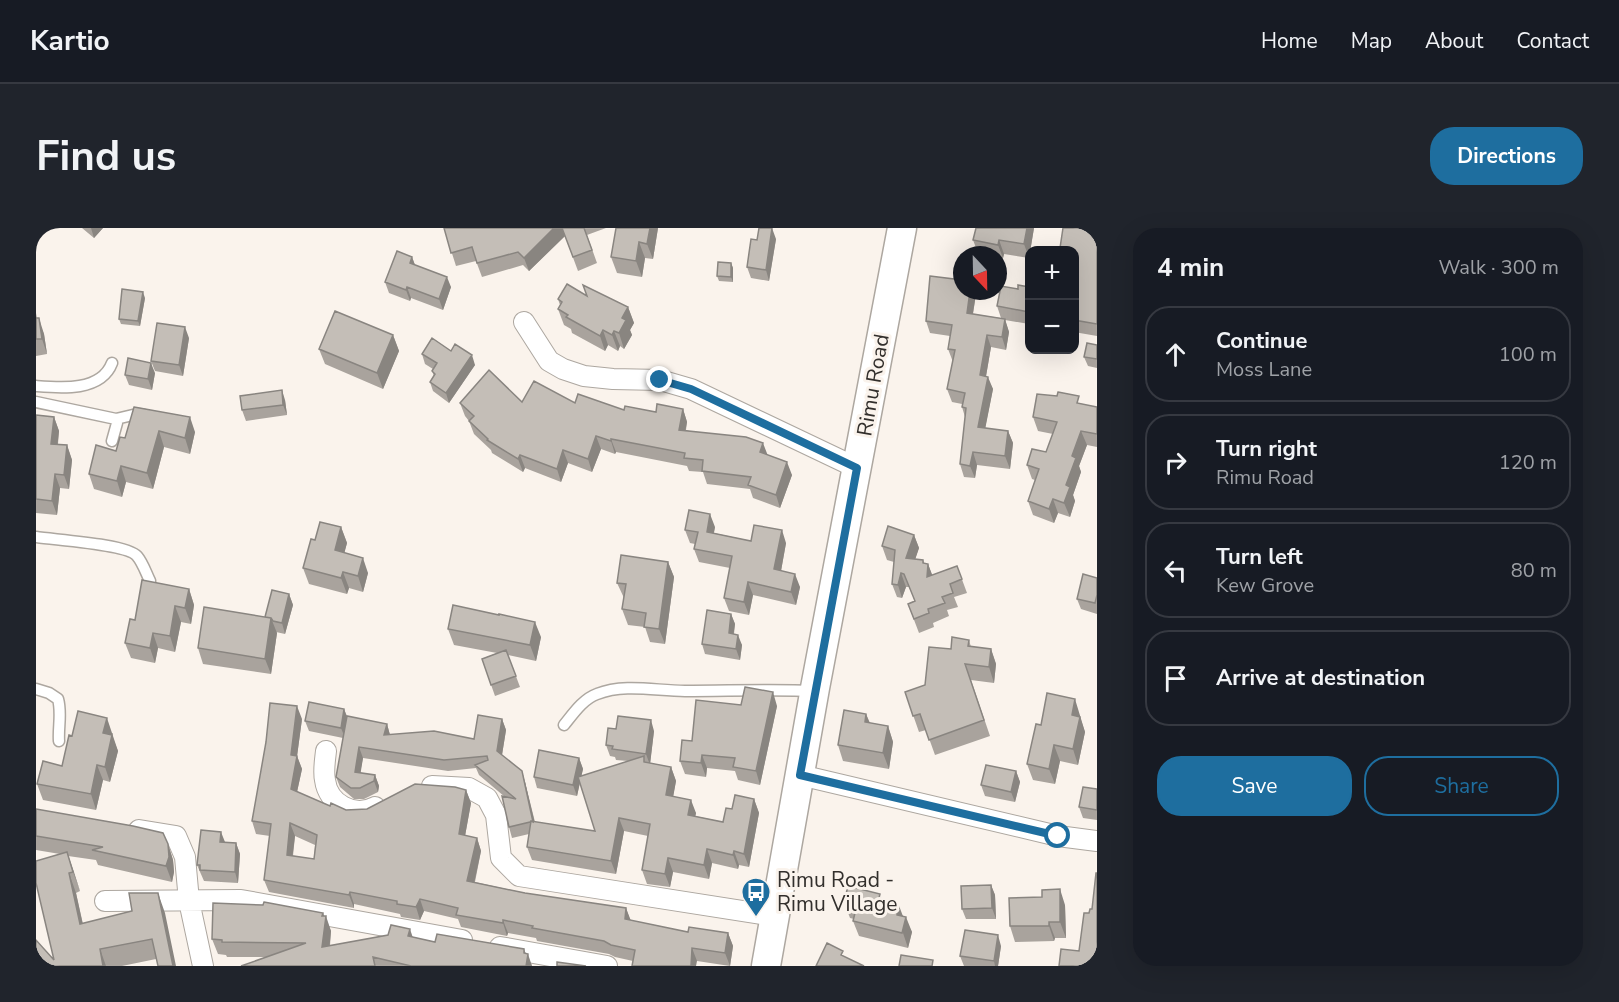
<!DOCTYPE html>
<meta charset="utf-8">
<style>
body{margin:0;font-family:"Nunito Sans",sans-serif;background:#20242c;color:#f1f3f6}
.controls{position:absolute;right:18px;top:18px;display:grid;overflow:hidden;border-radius:12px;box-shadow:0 6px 24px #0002}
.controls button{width:54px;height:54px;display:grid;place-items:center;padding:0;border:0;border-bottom:2px solid #363941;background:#171b24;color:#f1f3f6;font:30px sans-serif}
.compass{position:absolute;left:917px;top:18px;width:54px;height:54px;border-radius:50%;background:#171b24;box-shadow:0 6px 24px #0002;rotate:158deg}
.stop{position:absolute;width:18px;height:18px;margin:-14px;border:4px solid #1e6e9f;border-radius:50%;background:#fff}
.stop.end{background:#1e6e9f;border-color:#fff;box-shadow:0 2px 6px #0008}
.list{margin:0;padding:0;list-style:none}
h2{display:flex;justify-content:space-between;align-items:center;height:78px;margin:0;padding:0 24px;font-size:26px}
h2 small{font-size:20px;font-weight:400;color:#9ea1a6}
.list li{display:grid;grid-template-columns:39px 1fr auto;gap:18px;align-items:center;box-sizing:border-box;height:96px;margin:0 12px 12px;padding:0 12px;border:2px solid #363941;border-radius:24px}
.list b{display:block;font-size:22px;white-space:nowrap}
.list p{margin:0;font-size:20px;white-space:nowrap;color:#9ea1a6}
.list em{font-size:20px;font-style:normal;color:#9ea1a6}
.actions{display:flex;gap:12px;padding:18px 24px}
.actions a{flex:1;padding:14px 0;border:2px solid #1e6e9f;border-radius:24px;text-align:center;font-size:21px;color:#1e6e9f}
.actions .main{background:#1e6e9f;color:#fff}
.icon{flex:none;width:33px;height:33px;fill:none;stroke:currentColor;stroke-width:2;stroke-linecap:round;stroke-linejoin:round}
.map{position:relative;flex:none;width:1061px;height:738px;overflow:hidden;border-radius:24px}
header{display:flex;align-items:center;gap:36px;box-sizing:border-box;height:84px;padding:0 30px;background:#171b24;border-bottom:2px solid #363941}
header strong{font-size:28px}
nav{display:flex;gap:33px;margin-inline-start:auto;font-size:21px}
.intro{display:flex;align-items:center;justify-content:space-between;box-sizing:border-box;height:144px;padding:0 36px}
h1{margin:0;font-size:42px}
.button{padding:15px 27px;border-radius:24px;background:#1e6e9f;color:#fff;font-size:21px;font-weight:700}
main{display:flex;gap:36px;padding:0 36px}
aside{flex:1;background:#171b24;border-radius:24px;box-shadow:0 6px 24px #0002}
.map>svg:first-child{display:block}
</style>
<header>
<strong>Kartio</strong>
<nav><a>Home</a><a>Map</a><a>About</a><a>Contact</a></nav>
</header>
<div class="intro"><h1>Find us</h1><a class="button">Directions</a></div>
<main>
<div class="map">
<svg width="1061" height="738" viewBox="0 0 1061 738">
<rect width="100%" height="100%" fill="#faf3ec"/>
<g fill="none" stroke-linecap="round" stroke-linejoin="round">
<g stroke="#ada7a0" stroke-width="13">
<path id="lane" d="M0,158C24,160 65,164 76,135
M0,174L80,191L81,195L76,213
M80,191L101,186L108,187
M0,309C19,312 91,316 101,328C107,335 110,345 114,353
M0,461L13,465L22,471C26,485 22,499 23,513
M528,497C537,486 547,471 561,466C589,455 620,463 649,463C692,463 735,461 778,463"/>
</g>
<g stroke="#ada7a0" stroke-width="22">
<path id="street" d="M488,94L513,133L527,141L548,148L577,151L624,152L655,161L821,240
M290,523C289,533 287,543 289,552C292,576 318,590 339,579
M764,547L1022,608L1061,613
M396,558L433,560L451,570L460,587L465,630L483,648L738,688
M103,602L140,608L149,629L153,673L167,738
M69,673L205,672L426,712
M464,719L571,738"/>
</g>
<g stroke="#ada7a0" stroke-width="31">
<path id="secondary" d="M730,738L779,460L866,0"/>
</g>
<use href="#lane" stroke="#fff" stroke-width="10"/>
<use href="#street" stroke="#fff" stroke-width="20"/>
<use href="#secondary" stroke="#fff" stroke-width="28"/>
</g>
<path fill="#a9a39d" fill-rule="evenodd" d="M46,0H67L58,10Z
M408,0H570L551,7L561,35L542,43L529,8L493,43L487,37L446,49L440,33L420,38Z
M580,0H622L617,31L609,30L606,49L581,45L575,29Z
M998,0L993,30L968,26L967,30L962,29V27H951L942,25L937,12Z
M1061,0V108L1038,104V22H1025L1024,20Z
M740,11L733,53L715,50L711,39L721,12Z
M376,29L379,37L415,59L407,82L375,70L374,73L353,65L349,54Z
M695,35L697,40V54L683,53L681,48Z
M993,59V96L969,92L973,104L970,122L955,119L950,148L957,161L949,200L972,203L977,215L974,241L941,237L939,250L928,249L924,236L929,189L926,179V176L916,174L911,161L917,134L912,121L914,108L894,105L890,93L940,66L937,86L965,90L961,78L982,61Z
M551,68L592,79L598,95L594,102L596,107L588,121L584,118L582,123L572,117L569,123L536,105L535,101L528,97L522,81L524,77L522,71Z
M109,70L104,98L85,96L83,91Z
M0,85L1,90L8,106L11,126L0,128Z
M357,107L363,123L347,161L289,136L283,121Z
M153,110L147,148L119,143L115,133Z
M1061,117V140L1052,138L1048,129Z
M415,123L439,137L413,175L397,163L394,154L398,148L396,143L397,141L389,136L386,126Z
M119,145L116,162L93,157L89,147Z
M249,172L251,187L210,193L206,182Z
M486,174L539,175L588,182L620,184L647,181L651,194L650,202L731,227L756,247L744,280L717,270L714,261L671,256L667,244L653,243L651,238L580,224L579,226L565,221L556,244L532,235L525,254L489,240L487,244L456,225L455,222L438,206L433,193L429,188L424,175Z
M1045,176L1061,179V219L1051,217L1043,238L1045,244L1037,267L1039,273L1034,289L1022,285L1018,295L997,287L992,273L999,252L996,251L991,237L1010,224L1017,206L1002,203L997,189Z
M98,179L159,204L154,226L128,219L117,261L90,254L86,269L58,261L53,246L80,223L89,210Z
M0,187L18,189L23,203L22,216L31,217L36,232L33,261L24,260L21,287L0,285Z
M305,299L311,315L308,325L332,345L327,364L313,360L311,366L273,356L267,340L279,312Z
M679,299L678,305L715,313L750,315L745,343L764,359L760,377L717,367L713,387L693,383L688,370L694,340L663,334L658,321L659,316L654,315L649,302Z
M878,307L883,320L879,331L888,336H892L896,347L921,338L931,365L918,369L922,379L911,382L913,388L897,395L898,399L883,405L872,376L879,373L873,359H870L866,370L861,369L856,356L858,334L851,332L846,318Z
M632,334L638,349L629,416L614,414L609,399L592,397L586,381L588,370L581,355Z
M1061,350V386L1045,381L1041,371Z
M153,361L158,377L155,396L145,394L139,424L122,420L119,435L95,430L89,415L99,392Z
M253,366L257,377L249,406L240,404L241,405L235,446L167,436L162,420L229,389Z
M695,386L699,396L698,406L706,417L704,432L669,426L666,416Z
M412,401L505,409L500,433L472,427L484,459L459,468L446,431L461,425L418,417Z
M933,412L935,419L955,421L960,436L958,455L935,452L954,508L899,527L890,502L883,504L869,464L889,457L915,421Z
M705,477L741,478L724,557L702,552L699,543L671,540L670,549L649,546L644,533L656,513Z
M308,481L311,488L351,496L354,507L438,511L466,491L470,502L466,527L489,554L499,594L559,603L544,554L541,568L501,560L498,549L543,530L547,541L545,549L592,533L580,532L579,529L574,528L570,517L580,501L618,503L614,535L635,539L640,553L637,568L660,585L659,588L687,594L696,581L718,571L723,585L713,639L703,637L702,641L676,635L673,651L637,644L634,659L611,656L606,642L612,608L588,603L580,646L496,632L491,619L493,606L476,610L473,599L469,569L443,547L440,540L412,543L327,530L324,545L339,547L343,558L342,564L328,571H318L304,559L300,549L307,510L273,503L269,493Z
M830,486L834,495L852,498L857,514L853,541L807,533L802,517Z
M1044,487V489L1049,504L1042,537L1024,533L1019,556L997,552L991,536L1005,497Z
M266,491L261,528L266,541L261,564L294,578L310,582L331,581L430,562L435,575L429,608L441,610L445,623L439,654L489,665L590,680L594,692L652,704L692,705L697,718L694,738L661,733H597L579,729L573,726L501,713L500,710L472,705L471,708L425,699L422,691L388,683L384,692L365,689L364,686L318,676V680L233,664L228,652L234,608L220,606L216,593ZM259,608L279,617L278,631L257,628Z
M77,505L76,508L82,523L74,554L67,552L60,582L7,572L1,556L26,538L36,508Z
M980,543L984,554L979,574L949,568L945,557Z
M1061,561V592L1047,590L1043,579Z
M0,581L132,616L137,632L138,644L136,654L62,637L60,632L32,628L44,663L40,665L47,696L129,685L120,731L86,738H0L18,732L24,626L0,622Z
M189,614L200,615L204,626L202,655L168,653L161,637Z
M955,657L959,667L960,691H930L926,681Z
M846,671L867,688L876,704L872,720L823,708L817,693L818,691L814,690L808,674Z
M227,677L287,685L295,703L294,718L377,709L399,714L490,725L496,738H205L230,729H191L190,727L182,726L176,711Z
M1029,677L1030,710H1019L1018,713L979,714L974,698Z
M965,718L962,738H928L924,728Z"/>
<path fill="#898580" d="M55,0H67L58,10Z
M518,0H526L529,8L493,43L488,30Z
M614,0H622L617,31L611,16Z
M736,0L740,11L733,53L730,42Z
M991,0H998L993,30L988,16Z
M963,12L968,26L967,30L962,17Z
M603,14L609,30L606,49L600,33Z
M376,29L380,40L374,35Z
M695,35L697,40V54L695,49Z
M411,49L415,59L407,82L403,71Z
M371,59L375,70L374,73L370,62Z
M934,63H939L940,66L935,97L931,85Z
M107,64L109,70L104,98L102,93Z
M592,79L598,95L594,102L596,107L588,121L583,105L586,90Z
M3,90L8,106L11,126L6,111Z
M969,91L973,104L970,122L966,109Z
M149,99L153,110L147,148L143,137Z
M567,102L572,117L569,123L564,108Z
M578,103L584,118L582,123L576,107Z
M357,107L363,123L347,161L341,145Z
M951,107L955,119L948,160L944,147Z
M436,127L439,137L413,175L410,165Z
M115,135L119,145L116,162L112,151Z
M952,149L957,161L947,212L942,199Z
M246,162L249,172L251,187L247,177Z
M647,181L651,194L647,215L643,202Z
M18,189L23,203L20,230L15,216Z
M154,189L159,204L154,226L149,210Z
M123,203L128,219L117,261L111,245Z
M972,203L977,215L974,241L969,228Z
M1045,203L1051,217L1043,238L1045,244L1037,267L1039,273L1034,289L1028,275L1030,257L1036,228Z
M560,208L565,221L556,244L552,231Z
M575,211L580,224L579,226L575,213Z
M727,215L732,228L724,224Z
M31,217L36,232L33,261L28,247Z
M527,222L532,235L525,254L521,241Z
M937,224L941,237L939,250L934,238Z
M484,227L489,240L487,244L482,231Z
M751,234L756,247L744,280L740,267Z
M85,238L90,254L86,269L81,253Z
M19,246L24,260L21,287L16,273Z
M1017,271L1022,285L1018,295L1013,281Z
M674,286L679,299L675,317L671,304Z
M305,299L311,315L305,338L299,322Z
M746,302L750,315L743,354L738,341Z
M878,307L883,320L875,344L870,330Z
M327,330L332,345L327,364L322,348Z
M887,332L891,345L892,336L897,349L896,362L887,335Z
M632,334L638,349L629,416L623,401Z
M307,344L313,360L311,366L305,350Z
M865,345L870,359L866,370L862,357Z
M759,346L764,359L760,377L755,364Z
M712,354L717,367L713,387L708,374Z
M153,361L158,377L155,396L149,380Z
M253,366L257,377L249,406L246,395Z
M139,378L145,394L139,424L134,408Z
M695,386L699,396L696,416L693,405Z
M235,390L241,405L235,446L229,431Z
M499,394L505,409L500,433L494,417Z
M117,405L122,420L119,435L114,420Z
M702,407L706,417L704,432L700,421Z
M955,421L960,436L958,455L953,439Z
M737,464L741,478L724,557L720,543Z
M1039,471L1049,504L1042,537L1037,521L1036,487Z
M261,478L266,491L260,536L261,528L266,541L259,573L255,561V527Z
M308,481L312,492L309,510L305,500Z
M830,486L836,501L829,494Z
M71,490L82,523L74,554L69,539L67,505Z
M466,491L470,502L465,533L461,523Z
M615,492L618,503L614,537L610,526Z
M351,496L354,507H348Z
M852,498L857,514L853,541L847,525Z
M1018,517L1024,533L1019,556L1013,541Z
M323,519L327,530L323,555L319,544Z
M666,527L671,540L670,549L665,535Z
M543,530L547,541L541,568L537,557Z
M61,537L67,552L60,582L55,566Z
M635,539L640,553L635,581L630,567Z
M486,543L489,554L501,604L497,594Z
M980,543L984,554L979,574L975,564Z
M339,547L343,558L342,564L338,553Z
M430,562L435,575L427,619L423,606Z
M718,571L723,585L713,639L708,626Z
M655,572L660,585L657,601L652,587Z
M583,590L588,603L580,646L575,633Z
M254,595L259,608L255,640L251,627Z
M185,604L189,614H184Z
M441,610L445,623L436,665L431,653Z
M200,615L204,626L202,655L199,644Z
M132,616L137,632L138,644L136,654L130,638Z
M671,621L676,635L673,651L668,637Z
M698,623L703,637L702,641L697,627Z
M31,624L38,644L44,663L37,644Z
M632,630L637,644L634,659L629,646Z
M33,645L40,665L51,716L44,696Z
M955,657L959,667L960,691L956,680Z
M1024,661L1029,677L1030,710L1024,694Z
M314,664L318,676V680L313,667Z
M122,665L129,685L140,738H137Z
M384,671L388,683L384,692L380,679Z
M862,675L868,691L870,689L876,704L872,720L861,687Z
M590,680L595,693L589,691Z
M287,685L289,692L290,688L295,703L292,734L286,719Z
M467,692L472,705L471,708L467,695Z
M1013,694L1019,710L1018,713L1013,698Z
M374,701L379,716L372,708Z
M692,705L697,718L694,738L689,725Z
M962,707L965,718L962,738H959L958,733Z
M656,720L661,733L660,738H655Z
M64,721L70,738H67Z
M488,721L491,729L492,726L496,738H490L488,725Z"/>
<path fill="#c4beb7" stroke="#898580" stroke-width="1.5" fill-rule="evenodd" d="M408,0H518L488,30L482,24L441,35L436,19L415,25Z
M526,0H548L556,22L537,29Z
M580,0H614L611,16L603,14L600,33L575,29Z
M723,0H736L730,42L711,39L715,11L721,12Z
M940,0H991L988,16L963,12L962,17L937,12Z
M1027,0H1061V96L1038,92V47L1040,39H1038V22H1034L1035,21L1024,20Z
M361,23L376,29L374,35L411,49L403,71L371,59L370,62L349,54Z
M682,34L695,35V49L681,48Z
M894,48L926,52V63H934L931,85L969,91L966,109L951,107L944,147L952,149L942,199L972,203L969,228L937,224L934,238L924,236L930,180L926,179L929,165L911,161L919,122L912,121L916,97L890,93Z
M531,56L551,68L547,57L592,79L586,90L590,92L583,105L578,103L576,107L567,102L564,108L530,89L532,87L522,81L526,74L522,71Z
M982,57L993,59V84L961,78L965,58L982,61Z
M86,61L107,64L102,93L83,91Z
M299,83L357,107L341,145L283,121Z
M0,90H3L6,111H0Z
M121,95L149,99L143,137L115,133Z
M396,110L415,123L419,116L436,127L410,165L394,154L399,146L396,143L401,135L386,126Z
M1051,115L1061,117V131L1048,129Z
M92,130L115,135L112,151L89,147Z
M453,142L486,174L498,153L539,175L542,166L588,182L589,178L620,184L621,176L647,181L643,202L710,209L727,215L724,224L751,234L740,267L712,257L715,249L666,243L667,232L648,230L649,225L575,211V213L560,208L552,231L527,222L521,241L484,227L482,231L451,212L452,211L433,193L438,188L424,175Z
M246,162L247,177L206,182L204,168Z
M1022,164L1043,168L1041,175L1061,179V206L1045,203L1036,228L1040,230L1030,257L1034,259L1028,275L1017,271L1013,281L992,273L1003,241L991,237L996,221L1010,224L1021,194L997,189L1001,166L1021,168Z
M98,179L154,189L149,210L123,203L111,245L85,238L81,253L53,246L60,217L80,223L84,209L89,210Z
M0,187L18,189L15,216L31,217L28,247L19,246L16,273L0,271Z
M653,282L674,286L671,304L715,313L718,297L746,302L738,341L759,346L755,364L712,354L708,374L688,370L696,328L658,321L662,304L649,302Z
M284,294L305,299L299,322L327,330L322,348L307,344L305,350L267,340L275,311L279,312Z
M852,298L878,307L870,330L887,332V335L892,336L891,349L921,338L926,351L914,356L917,365L906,369L909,375L892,381L893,385L878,391L872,376L879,373L868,346L865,345L862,357L856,356L859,322L846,318Z
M585,327L632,334L623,401L608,399L610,385L586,381L590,356L581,355Z
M1047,346L1061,350V367L1059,375L1041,371Z
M106,352L153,361L149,380L139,378L134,408L117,405L114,420L89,415L94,391L99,392Z
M236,362L253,366L246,395L237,393L235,390L229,389Z
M417,377L463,387V386L499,394L494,417L412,401Z
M168,379L235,390L229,431L162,420Z
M671,382L695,386L693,405L702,407L700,421L666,416Z
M916,409L933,412L932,418L955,421L953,439L929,436L948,492L893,512L884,486L877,488L869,464L889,457L893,419L915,421Z
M470,422L480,448L455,457L446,431Z
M709,459L737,464L720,543L697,539L699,530L666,527L665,535L644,533L646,512L656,513L660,472L705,477Z
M1011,465L1039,471L1036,487L1044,489L1037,521L1018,517L1013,541L991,536L1000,496L1005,497Z
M273,474L308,481L305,500L269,493Z
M234,475L261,478L255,527L261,528L255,561L294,578L295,575L310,582L331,581L379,556L419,559L430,562L423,606L441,610L431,653L489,665L590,680L589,691L652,704L653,699L692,705L689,725L656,720L655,738H596L599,722L575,717L568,713L496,700L497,698L467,692V695L420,687L422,680L384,671L380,679L361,676V673L314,664L313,667L228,652L235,596L216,593L230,514ZM254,595L281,607L278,631L251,627Z
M808,482L830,486L829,494L852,498L847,525L802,517Z
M42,483L71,490L67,505L76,507L69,539L61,537L55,566L1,556L7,533L26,538L33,507L36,508Z
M442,487L466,491L461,523L486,543L497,594L495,593L494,594L473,599L466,568L480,571L439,537L452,532L451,528L408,532L323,519L319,544L339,547L338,553L324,560H315L300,549L311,488L351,496L348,507L398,503L438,511Z
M582,488L615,492L610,526L576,521L577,518L570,517L572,500L580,501Z
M503,522L543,530L537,557L498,549Z
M608,528V534L635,539L630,567L655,572L652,587L687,594L690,580L696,581L699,567L718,571L708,626L698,623L697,627L671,621L668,637L632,630L629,646L606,642L614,596L583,590L575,633L491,619L495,593L559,603L542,549Z
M950,537L980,543L975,564L945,557Z
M1047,559L1061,561V582L1043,579Z
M0,581L97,598L127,605L132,616L133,629L130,638L56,622L67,619L0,608Z
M165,602L185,604L184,614L200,615L199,644L164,642V637H161Z
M31,624L37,644L33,645L44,696L96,683L93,665H122L137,738H122L116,711L64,721L67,738H0V712L18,732L0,655V633Z
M1060,645H1061V728L1060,738H1023L1025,721L1043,723L1048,685H1053L1054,681H1056Z
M955,657L956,680L926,681L925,658Z
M812,658L844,666L843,670L862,675L861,687L870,689L866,705L817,693L821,677L808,674Z
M1024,661V694H1013V698H974L973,670L1006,669V662Z
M228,674L287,685L286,688H290L286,719L352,707L355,697L374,701L372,708L399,714L401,706L488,721V725L492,726L490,738H375L337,729L339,738H205L270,715L186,714V712L176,711L177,675L227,677Z
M929,702L962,707L958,733L924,728Z
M791,715L807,723L805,727L828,738H780Z
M865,727L897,732L896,738H863Z
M521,734L550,738H521Z"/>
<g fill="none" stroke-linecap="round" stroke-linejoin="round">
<path stroke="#1e6e9f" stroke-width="8" d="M624,152L655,161L821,240L764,547L1022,608"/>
</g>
<defs>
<g id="bus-pin" transform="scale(1.5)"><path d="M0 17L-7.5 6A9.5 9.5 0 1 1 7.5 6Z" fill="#1e6e9f" stroke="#faf3ec"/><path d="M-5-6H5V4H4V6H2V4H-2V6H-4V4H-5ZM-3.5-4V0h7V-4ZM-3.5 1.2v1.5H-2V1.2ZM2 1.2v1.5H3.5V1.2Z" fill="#fff"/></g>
</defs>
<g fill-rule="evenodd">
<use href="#bus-pin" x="720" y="664"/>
</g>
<g text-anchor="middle" stroke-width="6" stroke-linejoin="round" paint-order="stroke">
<g font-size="21" fill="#322f2c" stroke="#faf3ec">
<text transform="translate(837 157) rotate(-80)" y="7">Rimu Road</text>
</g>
<g font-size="21" fill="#322f2c" stroke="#faf3ec" text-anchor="start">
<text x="741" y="659">Rimu Road -<tspan x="741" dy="24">Rimu Village</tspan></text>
</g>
</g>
</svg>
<div class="controls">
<button>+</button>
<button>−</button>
</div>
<svg class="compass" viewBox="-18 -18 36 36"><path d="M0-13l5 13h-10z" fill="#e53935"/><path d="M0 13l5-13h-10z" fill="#9ea1a6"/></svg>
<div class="stop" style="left:1022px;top:608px"></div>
<div class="stop end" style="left:624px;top:152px"></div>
</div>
<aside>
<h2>4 min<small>Walk · 300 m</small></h2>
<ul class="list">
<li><svg class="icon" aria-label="ahead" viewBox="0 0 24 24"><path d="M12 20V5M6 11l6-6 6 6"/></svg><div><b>Continue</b><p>Moss Lane</p></div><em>100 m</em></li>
<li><svg class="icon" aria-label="right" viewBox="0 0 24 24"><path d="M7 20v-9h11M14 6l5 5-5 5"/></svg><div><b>Turn right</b><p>Rimu Road</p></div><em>120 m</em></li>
<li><svg class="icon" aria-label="left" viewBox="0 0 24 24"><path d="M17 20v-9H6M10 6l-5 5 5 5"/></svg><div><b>Turn left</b><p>Kew Grove</p></div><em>80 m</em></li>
<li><svg class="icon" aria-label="arrive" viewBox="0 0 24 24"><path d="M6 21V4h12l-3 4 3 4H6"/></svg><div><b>Arrive at destination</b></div></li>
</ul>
<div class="actions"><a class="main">Save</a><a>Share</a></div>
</aside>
</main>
